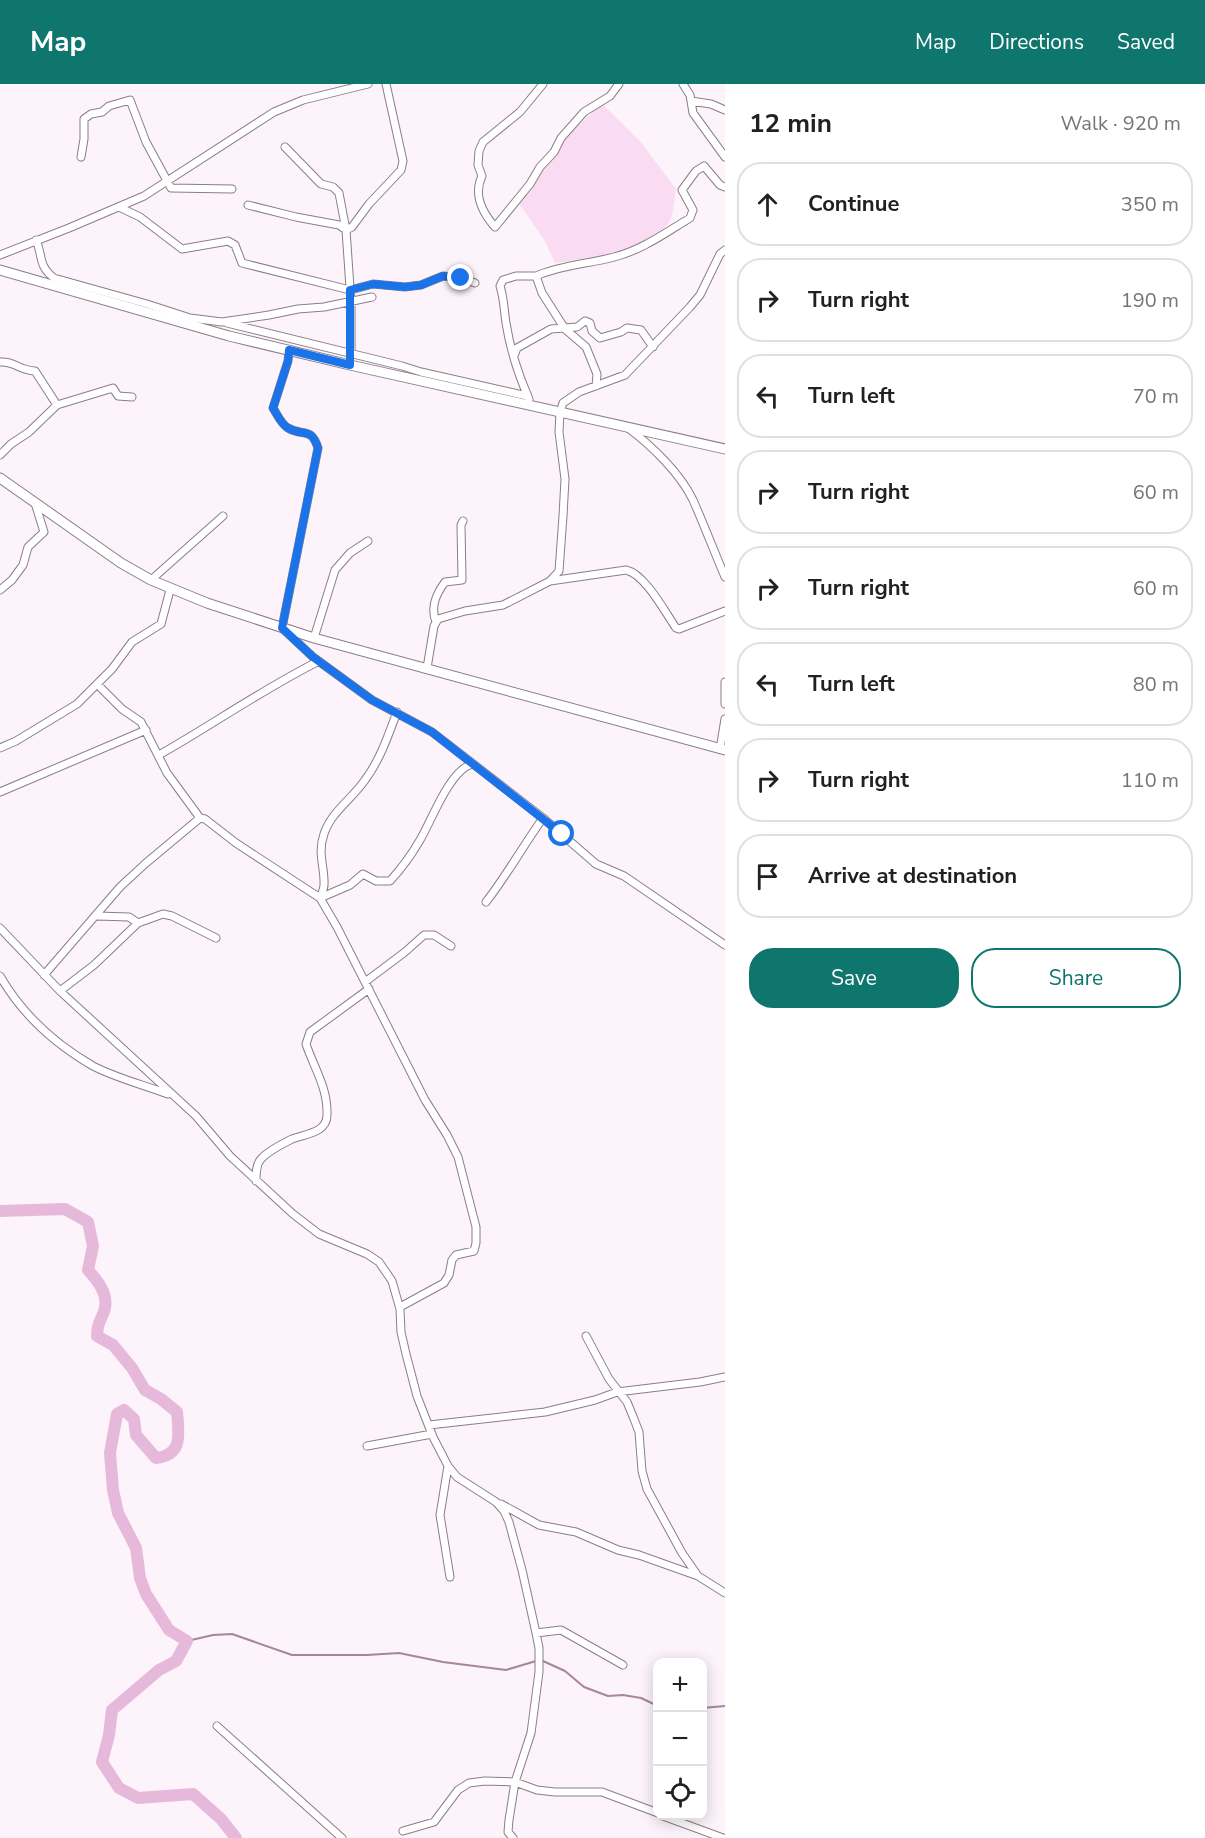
<!DOCTYPE html>
<meta charset="utf-8">
<style>
body{margin:0;font-family:"Nunito Sans",sans-serif;background:#f2f2f2;color:#202124}
.controls{position:absolute;right:18px;bottom:18px;display:grid;overflow:hidden;border-radius:12px;box-shadow:0 3px 15px #0003}
.controls button{width:54px;height:54px;display:grid;place-items:center;padding:0;border:0;border-bottom:2px solid #e0e0e0;background:#fff;color:#202124;font:30px sans-serif}
.stop{position:absolute;width:18px;height:18px;margin:-14px;border:4px solid #1a73e8;border-radius:50%;background:#fff}
.stop.end{background:#1a73e8;border-color:#fff;box-shadow:0 2px 6px #0008}
.list{margin:0;padding:0;list-style:none}
h2{display:flex;justify-content:space-between;align-items:center;height:78px;margin:0;padding:0 24px;font-size:26px}
h2 small{font-size:20px;font-weight:400;color:#757577}
.list li{display:grid;grid-template-columns:39px 1fr auto;gap:18px;align-items:center;box-sizing:border-box;height:84px;margin:0 12px 12px;padding:0 12px;border:2px solid #e0e0e0;border-radius:24px}
.list b{display:block;font-size:22px;white-space:nowrap}
.list em{font-size:20px;font-style:normal;color:#757577}
.actions{display:flex;gap:12px;padding:18px 24px}
.actions a{flex:1;padding:14px 0;border:2px solid #0f766e;border-radius:24px;text-align:center;font-size:21px;color:#0f766e}
.actions .main{background:#0f766e;color:#fff}
.icon{flex:none;width:33px;height:33px;fill:none;stroke:currentColor;stroke-width:2;stroke-linecap:round;stroke-linejoin:round}
.map{position:relative;flex:none;width:725px;height:1754px;overflow:hidden}
header{display:flex;align-items:center;gap:36px;box-sizing:border-box;height:84px;padding:0 30px;background:#0f766e;color:#fff}
header strong{font-size:28px}
nav{display:flex;gap:33px;margin-inline-start:auto;font-size:21px}
main{display:flex}
aside{flex:1;background:#fff}
.map>svg:first-child{display:block}
</style>
<header>
<strong>Map</strong>
<nav><a>Map</a><a>Directions</a><a>Saved</a></nav>
</header>
<main>
<div class="map">
<svg width="725" height="1754" viewBox="0 0 725 1754">
<rect width="100%" height="100%" fill="#fdf3fa"/>
<path fill="#f9dcf1" d="M602,20L640,57L676,105C674,114 674,131 669,138C648,167 588,174 555,179L545,157L518,118L570,49Z"/>
<g fill="none" stroke-linecap="round" stroke-linejoin="round">
<path stroke="#a7859e" stroke-width="2" d="M187,1557L213,1551L232,1550L292,1571H367L399,1569L443,1578L506,1586L536,1577
M543,1577L565,1587L584,1603L608,1612L623,1611L641,1614L658,1622
M702,1624L725,1622"/>
<path stroke="#e6b9db" stroke-width="12" d="M0,1127L65,1125L88,1138L93,1162L88,1186C97,1196 108,1209 105,1224C102,1236 97,1237 97,1252L113,1261L132,1284L145,1306L161,1315L177,1328C179,1350 183,1371 156,1374L136,1351L134,1335L124,1326L117,1330L110,1369L113,1406L118,1429L136,1464L140,1494L146,1510L169,1546L187,1557L176,1577L159,1586L112,1626L109,1651L102,1678L119,1704L138,1714L193,1710L221,1735L236,1754"/>
<g stroke="#8c7d88" stroke-width="9">
<path id="street" d="M543,0L520,28L483,58L479,67L478,81L482,92C473,111 482,128 495,143L530,100L540,83L554,68L561,54L584,28L610,12L619,0
M683,0L690,11L693,29L725,73
M691,17L711,20L725,26
M285,63L321,100L333,103L339,109L346,146L351,218V272
M81,73L84,55V35L91,30L102,28L109,22L130,16L146,58L171,104L232,105
M248,121L296,133L339,141L346,146L352,143L369,120L401,86L403,77L386,0
M119,123L140,133L182,165L228,157L235,161L242,179L350,206L373,200L405,203L421,201L443,192L461,194L475,199
M36,156C43,172 38,182 54,194L147,220L190,234L222,238L269,231L298,225L324,223L372,213
M0,171L69,144L144,112L274,28L303,16L368,0
M536,192C561,181 588,180 614,173C642,166 665,149 690,134L693,126L682,106L696,87L704,82L720,101L725,103
M227,239L402,282L421,288L527,312
M289,266L288,277L273,324C277,330 281,340 288,344C303,353 311,342 318,364L282,544L313,573L372,616L432,648L543,734L596,780L624,792L725,861
M514,272L517,264L551,245L577,243L585,237L590,239L592,247L600,254L621,248L627,244L641,246L653,263
M0,278C16,277 17,286 35,287L57,321
M529,315C518,290 510,265 506,239C504,226 504,214 500,202L503,196L516,192H536L542,209L565,245L586,263L597,290L596,302
M628,344C652,362 680,389 693,416C704,441 714,467 725,493
M0,371L11,360L29,348L57,321L113,304L118,312L132,313
M151,496L223,432
M550,497L559,487L563,432L565,395L559,348L560,328L563,319L579,308L625,291L690,223L700,211L720,170L725,166
M0,506L12,496L23,481L28,463L44,448L35,419
M436,538C430,523 436,510 445,498L462,496L461,441L463,437
M314,554L335,486L350,469L368,457
M427,584L434,542L438,535L465,527L503,521L550,497L626,486C645,490 665,528 676,544L679,545L725,527
M725,598V620
M98,601L122,625L141,638L167,689L200,734
M0,664L16,657L77,620L112,585L132,558L161,540L170,506
M720,665L725,635
M159,671C212,641 263,605 319,577
M0,708L146,646
M320,814L350,801L363,790L376,797H390C401,785 412,770 420,756C432,736 449,687 472,680
M320,814C321,810 324,806 324,801C325,784 317,769 324,750C331,728 352,715 365,696C380,676 388,652 397,628
M486,818C507,791 523,762 543,734
M97,832L129,833L138,839L163,830L172,832L216,854
M0,844L60,907L196,1032L230,1072L293,1130L319,1150L367,1170L379,1178L392,1197L400,1225L401,1248L406,1270L417,1312L433,1353L448,1382L457,1393L496,1418L504,1427L509,1438L522,1486L536,1549L539,1564V1588L531,1649L515,1698L509,1736L508,1748L513,1754
M44,891L120,803L146,779L200,734L205,735L236,759L320,814L337,843L425,1016L447,1051L458,1073L476,1143V1159L474,1167L456,1171L452,1176L449,1191L444,1199L400,1223
M0,892C22,930 55,960 93,982C116,994 144,1001 168,1010
M365,898L405,868L424,851H434L451,862
M60,907L94,881L138,839
M256,1097C256,1090 256,1080 261,1075C267,1068 284,1059 292,1055C305,1050 327,1049 327,1031C328,1004 314,984 306,960L310,948L369,905
M586,1252L609,1295L627,1318L634,1335L639,1348L642,1387L647,1405L682,1469L698,1492
M429,1341L545,1328L595,1316L617,1308L700,1298L725,1293
M367,1362L432,1350
M448,1382L440,1431L450,1493
M501,1420L539,1441L576,1448L618,1466L639,1471L698,1492L725,1509
M536,1549L561,1546L623,1581
M217,1642L342,1754
M663,1732L723,1754
M403,1747L434,1738L458,1706L469,1699L485,1697L515,1698L537,1706L555,1708H602L658,1729"/>
</g>
<g stroke="#8c7d88" stroke-width="11">
<path id="secondary" d="M0,186L229,252L350,281L725,365
M0,394L121,479L151,496L207,519L314,554L725,666"/>
</g>
<use href="#street" stroke="#fff" stroke-width="7"/>
<use href="#secondary" stroke="#fff" stroke-width="9"/>
</g>
<g fill="none" stroke-linecap="round" stroke-linejoin="round">
<path stroke="#1a73e8" stroke-width="8" d="M461,194L443,192L421,201L405,203L373,200L350,206V281L289,266L288,277L273,324C277,330 281,340 288,344C303,353 311,342 318,364L282,544L313,573L372,616L432,648L562,750"/>
</g>
</svg>
<div class="controls">
<button>+</button>
<button>−</button>
<button><svg class="icon" aria-label="locate" viewBox="0 0 24 24"><circle cx="12" cy="12" r="6"/><path d="M12 2v4M12 18v4M2 12h4M18 12h4"/></svg></button>
</div>
<div class="stop" style="left:562px;top:750px"></div>
<div class="stop end" style="left:461px;top:194px"></div>
</div>
<aside>
<h2>12 min<small>Walk · 920 m</small></h2>
<ul class="list">
<li><svg class="icon" aria-label="ahead" viewBox="0 0 24 24"><path d="M12 20V5M6 11l6-6 6 6"/></svg><div><b>Continue</b></div><em>350 m</em></li>
<li><svg class="icon" aria-label="right" viewBox="0 0 24 24"><path d="M7 20v-9h11M14 6l5 5-5 5"/></svg><div><b>Turn right</b></div><em>190 m</em></li>
<li><svg class="icon" aria-label="left" viewBox="0 0 24 24"><path d="M17 20v-9H6M10 6l-5 5 5 5"/></svg><div><b>Turn left</b></div><em>70 m</em></li>
<li><svg class="icon" aria-label="right" viewBox="0 0 24 24"><path d="M7 20v-9h11M14 6l5 5-5 5"/></svg><div><b>Turn right</b></div><em>60 m</em></li>
<li><svg class="icon" aria-label="right" viewBox="0 0 24 24"><path d="M7 20v-9h11M14 6l5 5-5 5"/></svg><div><b>Turn right</b></div><em>60 m</em></li>
<li><svg class="icon" aria-label="left" viewBox="0 0 24 24"><path d="M17 20v-9H6M10 6l-5 5 5 5"/></svg><div><b>Turn left</b></div><em>80 m</em></li>
<li><svg class="icon" aria-label="right" viewBox="0 0 24 24"><path d="M7 20v-9h11M14 6l5 5-5 5"/></svg><div><b>Turn right</b></div><em>110 m</em></li>
<li><svg class="icon" aria-label="arrive" viewBox="0 0 24 24"><path d="M6 21V4h12l-3 4 3 4H6"/></svg><div><b>Arrive at destination</b></div></li>
</ul>
<div class="actions"><a class="main">Save</a><a>Share</a></div>
</aside>
</main>
